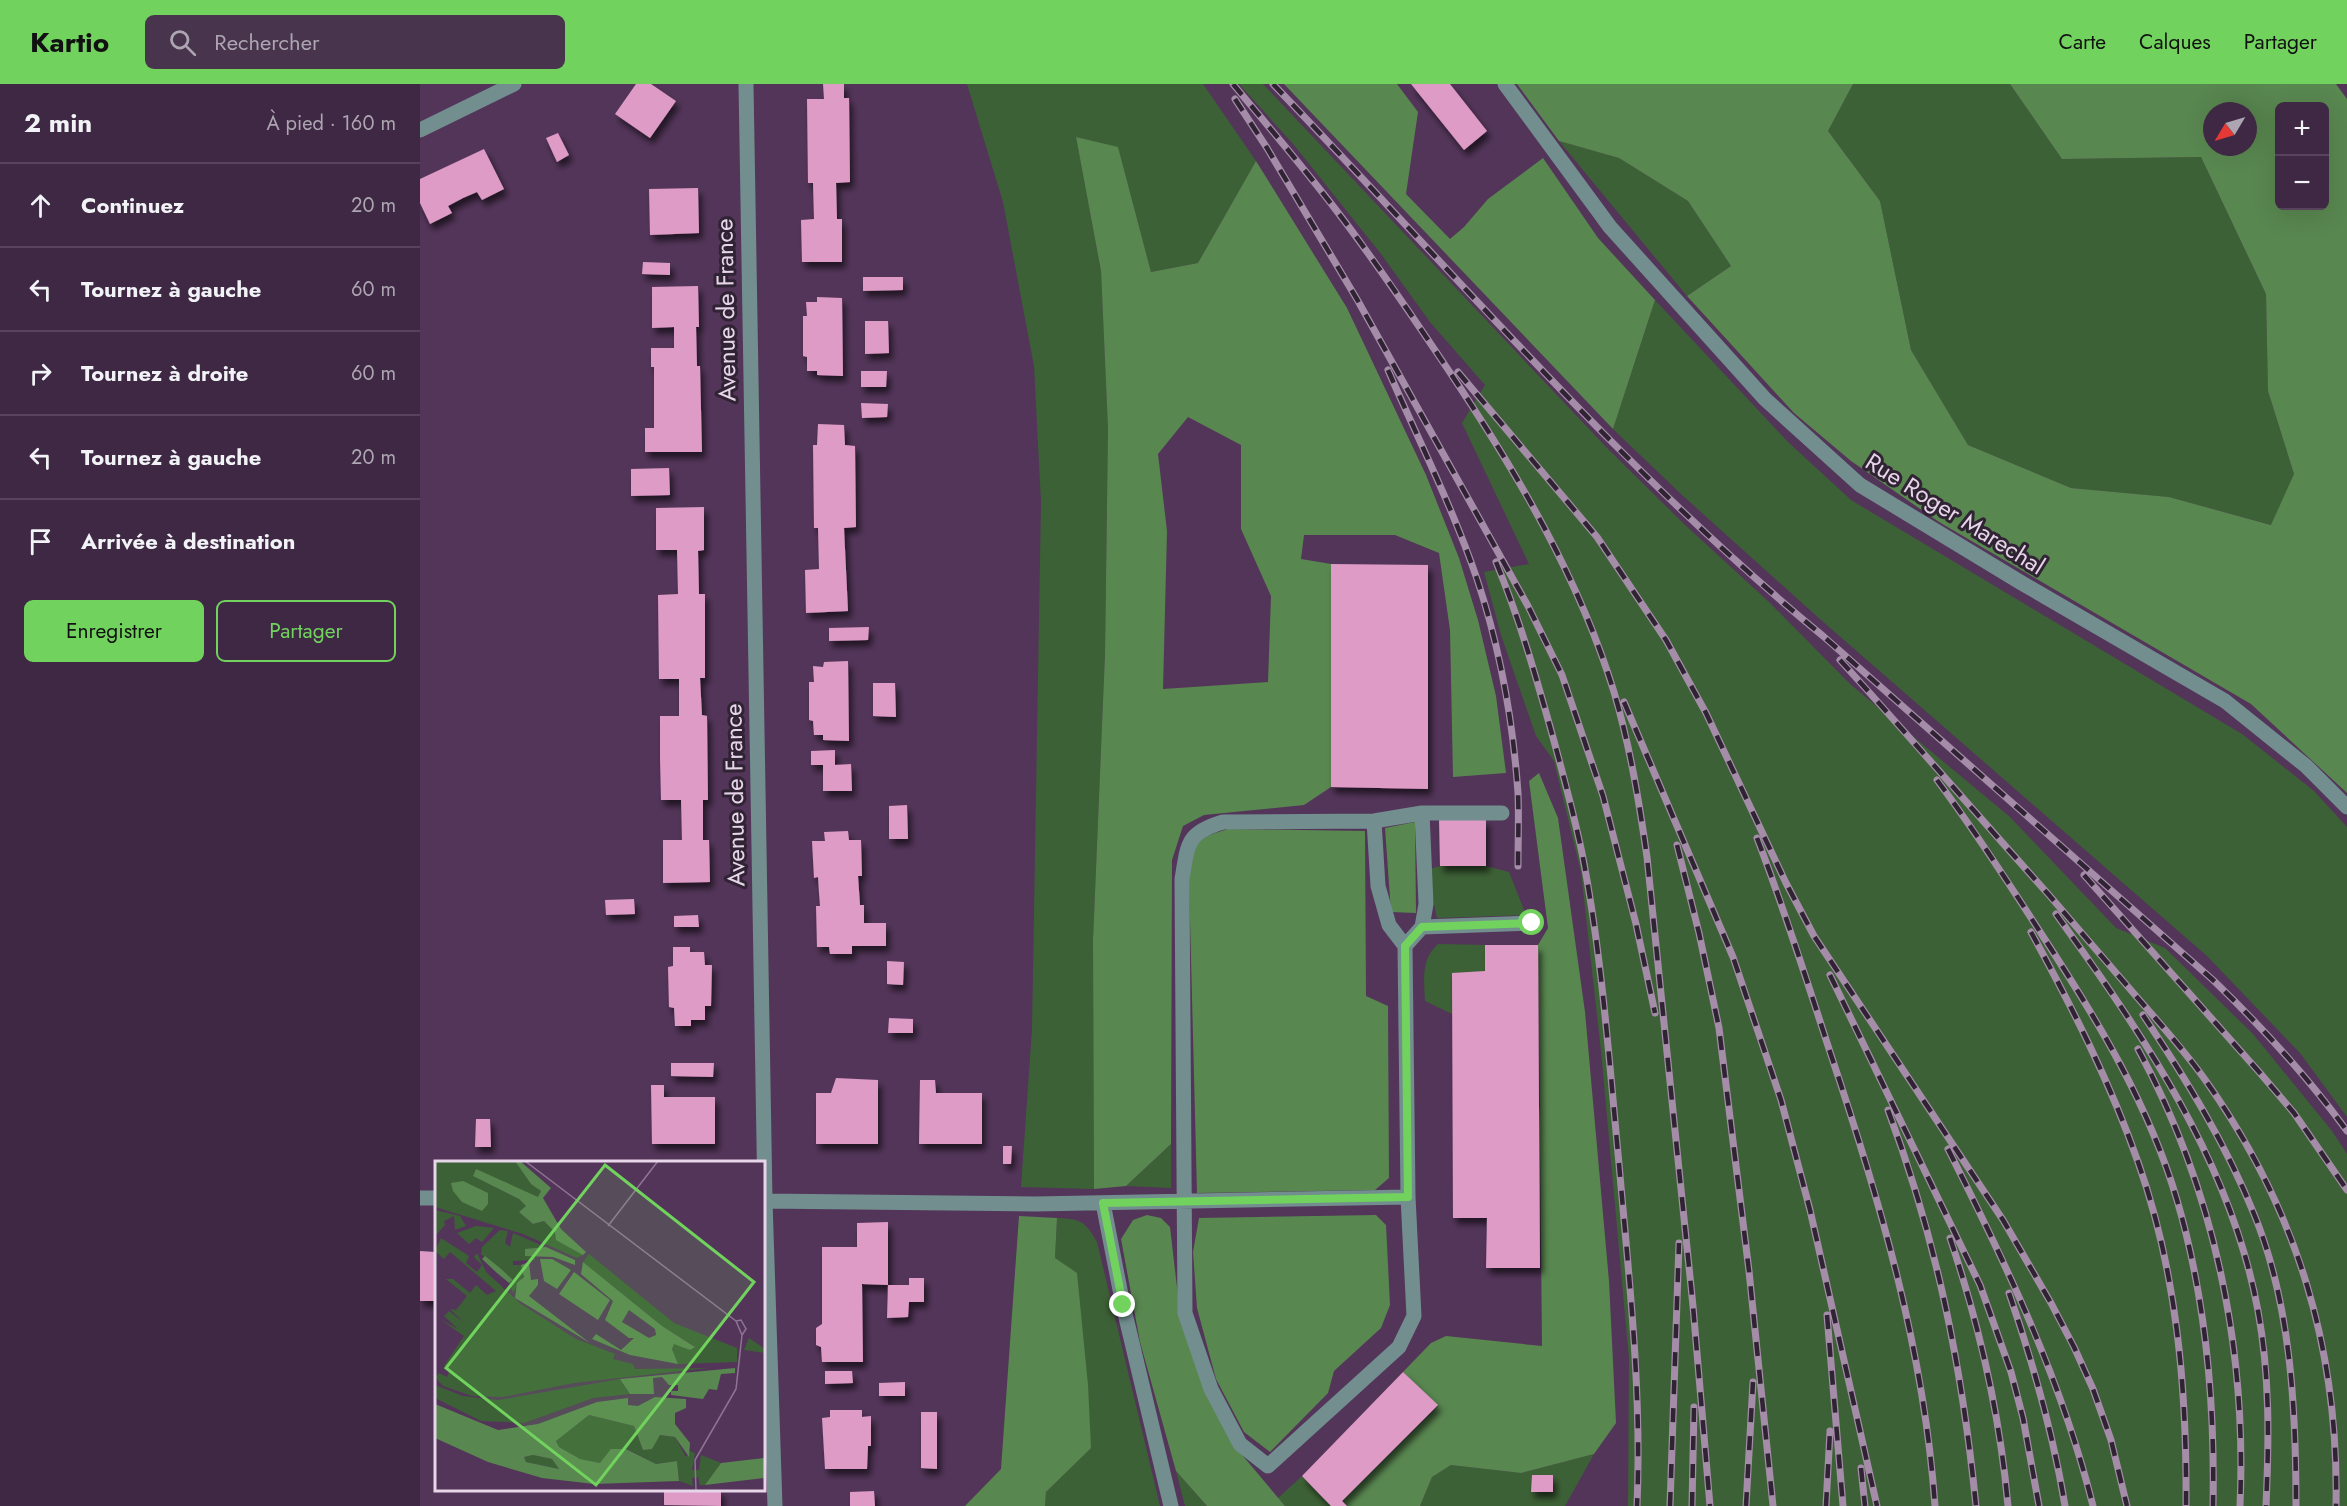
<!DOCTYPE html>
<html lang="fr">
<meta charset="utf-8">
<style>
body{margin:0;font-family:Jost,sans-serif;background:#49344e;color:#f1f3f6}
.controls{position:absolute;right:18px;top:18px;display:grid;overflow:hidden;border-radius:9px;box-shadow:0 6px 24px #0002}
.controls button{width:54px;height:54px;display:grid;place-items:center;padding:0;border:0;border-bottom:2px solid #57445c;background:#3e2843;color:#f1f3f6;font:30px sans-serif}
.compass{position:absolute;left:1783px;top:18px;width:54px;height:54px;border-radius:50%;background:#3e2843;box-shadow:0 6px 24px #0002;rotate:232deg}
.stop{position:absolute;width:18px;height:18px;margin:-14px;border:4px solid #71d35e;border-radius:50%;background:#fff}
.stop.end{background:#71d35e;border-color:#fff;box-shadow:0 2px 6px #0008}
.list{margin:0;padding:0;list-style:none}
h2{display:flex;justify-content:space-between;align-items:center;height:78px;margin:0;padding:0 24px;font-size:26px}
h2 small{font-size:20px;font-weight:400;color:#ada6b2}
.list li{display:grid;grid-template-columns:39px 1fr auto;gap:18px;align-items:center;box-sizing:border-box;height:84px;padding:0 24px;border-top:2px solid #57445c}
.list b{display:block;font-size:22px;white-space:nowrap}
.list em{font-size:20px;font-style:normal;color:#ada6b2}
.actions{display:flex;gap:12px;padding:18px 24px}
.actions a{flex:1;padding:14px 0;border:2px solid #71d35e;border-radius:9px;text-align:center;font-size:21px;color:#71d35e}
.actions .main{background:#71d35e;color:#111}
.icon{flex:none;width:33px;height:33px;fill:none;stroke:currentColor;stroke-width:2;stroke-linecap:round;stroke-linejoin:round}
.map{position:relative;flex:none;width:1927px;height:1422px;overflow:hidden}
header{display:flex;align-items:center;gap:36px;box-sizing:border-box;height:84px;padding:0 30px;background:#71d35e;color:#111}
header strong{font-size:28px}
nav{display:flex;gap:33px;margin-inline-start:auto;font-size:21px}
.search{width:420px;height:54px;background:#49344e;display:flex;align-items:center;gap:15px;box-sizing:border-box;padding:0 21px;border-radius:9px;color:#ada6b2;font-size:22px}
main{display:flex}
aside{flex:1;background:#3e2843}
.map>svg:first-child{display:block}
</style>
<header>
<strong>Kartio</strong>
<div class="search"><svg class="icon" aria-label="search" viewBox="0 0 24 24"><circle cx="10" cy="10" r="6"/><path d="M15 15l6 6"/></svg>Rechercher</div>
<nav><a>Carte</a><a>Calques</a><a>Partager</a></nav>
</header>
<main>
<aside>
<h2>2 min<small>À pied · 160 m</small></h2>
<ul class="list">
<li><svg class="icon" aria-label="ahead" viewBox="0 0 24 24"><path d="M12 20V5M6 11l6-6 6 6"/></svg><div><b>Continuez</b></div><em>20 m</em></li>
<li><svg class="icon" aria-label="left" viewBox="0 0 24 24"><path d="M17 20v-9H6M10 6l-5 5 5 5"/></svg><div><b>Tournez à gauche</b></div><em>60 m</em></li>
<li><svg class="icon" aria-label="right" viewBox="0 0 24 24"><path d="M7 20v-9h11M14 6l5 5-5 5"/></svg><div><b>Tournez à droite</b></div><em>60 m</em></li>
<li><svg class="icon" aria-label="left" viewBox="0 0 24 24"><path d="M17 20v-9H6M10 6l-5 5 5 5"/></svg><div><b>Tournez à gauche</b></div><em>20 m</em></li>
<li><svg class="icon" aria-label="arrive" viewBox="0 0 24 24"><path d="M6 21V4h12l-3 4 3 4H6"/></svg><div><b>Arrivée à destination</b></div></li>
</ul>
<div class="actions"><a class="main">Enregistrer</a><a>Partager</a></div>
</aside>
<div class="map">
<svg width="1927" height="1422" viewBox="0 0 1927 1422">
<defs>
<filter id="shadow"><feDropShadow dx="3.5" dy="6" stdDeviation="3" flood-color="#0009"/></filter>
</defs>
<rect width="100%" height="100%" fill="#533559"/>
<path fill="#3d6136" d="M547,0H783L836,77L778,179L731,188L698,64L656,53L681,187L688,343L685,570L673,856L674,1105L601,1103L612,945L621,418L614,282L583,118Z
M819,0H843L1188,365L1263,439L1350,519L1430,600L1590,733L1696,844L1745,864L1833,950L1912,1047L1927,1070V1422H1208L1209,1275L1181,967L1161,788L1134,677L1116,652L1081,551L1064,488L1109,480L1042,339L1065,301L1010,238L961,170L874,61Z
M1433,0H1590L1642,75L1781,73L1846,210L1848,307L1874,390L1852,441L1749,413L1651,404L1548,361L1491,266L1460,117L1408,47Z
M1139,57L1199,74L1268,117L1311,182L1267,212Z
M1235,216L1368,358L1431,416L1822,650L1894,707L1927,743V1033L1880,969L1787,872L1401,536L1262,411L1193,345Z
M1020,782H1066L1089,788L1106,831L1017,834L1009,796L1010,785Z
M1018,860L1065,861V887L1032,930L1005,917C1004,895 1001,875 1018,860Z
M751,1060V1104L706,1102Z
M637,1134C661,1135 665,1137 677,1158L740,1422H625L626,1408L671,1363L635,1175Z
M1174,1370L1145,1422H1000L1012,1393L1031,1381L1101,1389Z
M756,1387L787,1422H765Z
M882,1392L911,1422H865L858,1414Z"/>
<path fill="#598750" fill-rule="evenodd" d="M864,0H977L998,28L986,110L1030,155L1044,143L1068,115L1123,74L1178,154L1235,216L1193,345Z
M1097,0H1433L1408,47L1460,117L1491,266L1548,361L1651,404L1749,413L1851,441L1874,390L1848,307L1846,210L1781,73L1642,75L1590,0H1916L1927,15V709L1831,620L1519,438L1431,377L1374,329L1267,212L1311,182L1268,117L1199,74L1139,57ZM1860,22H1904V122H1860ZM1792,27H1828V63H1792Z
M656,53L698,63L731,188L778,179L836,77L927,224L1006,391L1039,474L1058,536L1076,612L1086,689L1033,693L1030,546L1019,469L975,451H884L881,475L911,480V703L884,721L784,731L763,742L752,776L751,1060L706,1102L674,1105L673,856L685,570L688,344L681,187ZM768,333L821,361V445L851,512L848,598L743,605L747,447L738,370Z
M1119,689L1138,734L1165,928L1189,1197L1196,1339L1174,1370L1101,1389L1031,1381L1012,1393L1000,1422H927L922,1417L1018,1322L983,1288L1011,1259L1026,1252L1122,1262L1118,861L1128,844L1109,697Z
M995,738L996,829L971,828L965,744Z
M808,745L945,747L946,912L968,922L969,1094L955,1106L777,1109L769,796C773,760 771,756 808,745Z
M727,1131L741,1134L750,1143L760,1229L783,1302L823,1372L865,1422H787L756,1387L720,1258L701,1155L713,1136Z
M956,1131L966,1141L970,1221L961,1244L914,1287L908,1309L850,1368L824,1348L796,1295L777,1224L773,1168L779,1134Z
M599,1132L637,1134L635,1174L657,1189L668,1301L671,1364L626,1408L625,1422H545L581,1385Z"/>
<path fill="#dd9bc6" filter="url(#shadow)" d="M216,0H231L256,17L230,54L195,30Z
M403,0H424V14H429L430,98L416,99L417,135H422V178H382L381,136L394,135L393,99H388L387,15H404Z
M991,0H1030L1067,47L1044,66Z
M138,49L149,71L137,78L126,54Z
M64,65L84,105L62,116L57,108L43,114L28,122L32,129L10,140L0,119V95Z
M278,104L279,149L230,151L229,105Z
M223,178L250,179V191L222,190Z
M443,193H483V206L443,207Z
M278,202L279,243H276L277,282H280L282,368H225V344H234V283H231V264H254V243L232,244V203Z
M397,213L422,214L423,292L397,291V287H387V273L383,272V232H387L386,218H397Z
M445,237H468L469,269L445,270Z
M441,287H467L466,303H441Z
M441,319L468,320L467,333L442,334Z
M398,340L424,341L425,361L435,362L436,443L424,444L428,527L386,529L385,486L399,485L398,444H394L393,361H397Z
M249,384L250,411L211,412V385Z
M284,423V466L278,467L279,510H285V594H280L282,631L287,632L288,716H283V756H289L290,798L243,799V756H262L261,716H241L240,674V632H259V595H239L238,511L258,510L257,466H236V424Z
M911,480L1008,481V705L911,703Z
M449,543L448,556L409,557V544Z
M428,577L429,657L403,656V651H394L393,637L389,636V598H394L393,582L403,583L404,578Z
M453,599H475L476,633L453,632Z
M415,666V681L431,680L432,707H403V681H391V667Z
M487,721L488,755H469V722Z
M1019,735H1066V782H1020Z
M428,747L429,756H441L442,792H438L440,821H444V839H466V862H432V870H410L409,863H397L396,822H400L399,809L398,793L394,794L392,757H405L404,748Z
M214,815L215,830L186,831L185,816Z
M278,831L279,843H254V832Z
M1065,861H1118L1120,1184H1066L1067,1134H1033L1032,889L1065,887Z
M253,863H270V868H284L285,881H292L291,922H285V936H271V942H255L254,924L249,923L248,883L253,882Z
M467,877L484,878L483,901L467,900Z
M469,934L493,935V949H468Z
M251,979H294L293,993L251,992Z
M416,994L458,996V1060H396V1009H411Z
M500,996H515L516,1009H562V1060H499Z
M231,1001H244V1013H295V1060H232Z
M56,1035H70L71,1063H55Z
M583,1062H592L591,1080H583Z
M468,1138V1201L442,1200L443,1278H402L401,1263L396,1261V1244L402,1240V1163H437V1139Z
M0,1167L16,1168V1217H0Z
M489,1194H504V1218H489L488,1233L467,1234L468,1201H489Z
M405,1287H432L433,1299L405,1300Z
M983,1288L1018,1321L922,1417L927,1422H911L882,1392Z
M485,1298V1312H459V1299Z
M410,1326H442V1333L451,1332V1362H448L447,1385H405L402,1334L410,1333Z
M501,1328H517V1385L501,1384Z
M1112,1391H1133V1408H1111Z
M244,1406H301V1422L244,1421Z
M454,1407L455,1422H430V1408Z"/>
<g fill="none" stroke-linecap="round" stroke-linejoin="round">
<path stroke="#728e8f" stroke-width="15" d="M326,0L345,1117L355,1422
M1085,0L1190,143L1345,315L1440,401L1600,498L1805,617L1886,682L1927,723
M0,46L94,0
M954,737L958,802L969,841L985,862L988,1113L994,1232L979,1263L848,1382L820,1360L791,1305L765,1229L762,795C768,760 766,749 803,738L954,737L1002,729H1082
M1002,843L1112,839
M985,862L1002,843L1006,820L1002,729
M0,1114H16
M344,1117L615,1120L988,1113
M683,1119L703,1221L751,1422"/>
<g stroke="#a58da9" stroke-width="7">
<path id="rail" d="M813,0C848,42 883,83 916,126C957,179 994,235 1031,290C1097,389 1159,494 1194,608C1210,662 1219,717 1227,773L1273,1222L1290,1422
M853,0C1033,187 1202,387 1403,552L1793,896C1842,943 1887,992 1927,1047
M815,15L847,64L938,217L1108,522L1142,591L1183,712L1216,840L1235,929
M968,286C998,355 1033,424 1057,495C1080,564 1093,637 1098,709C1099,733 1098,758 1098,782
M1038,288L1177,453L1246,556L1286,629L1366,799L1394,852L1583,1136L1631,1219L1654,1263L1673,1305L1691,1356L1707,1422
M1076,478C1100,536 1117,596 1134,657C1144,694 1154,731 1162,769C1182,871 1189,976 1199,1080C1209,1194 1222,1308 1217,1422
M1420,576C1490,653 1559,733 1629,811C1660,847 1691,883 1722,919C1744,944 1767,970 1786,997C1877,1126 1919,1265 1916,1422
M1204,618L1313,873L1361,1016L1390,1126L1457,1422
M1517,696C1555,747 1590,801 1624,854C1678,937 1729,1021 1757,1116C1786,1215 1795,1320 1793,1422
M1337,754C1364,824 1387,897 1410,968C1460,1117 1504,1265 1515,1422
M1257,761L1279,849L1299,944L1329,1187L1353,1422
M1664,791L1840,989L1874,1029L1927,1106
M1636,830C1723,951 1811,1078 1838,1227C1850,1292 1849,1356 1846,1422
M1611,848C1652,923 1690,998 1718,1078C1757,1188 1767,1306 1766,1422
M1410,891L1560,1201L1591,1288L1603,1334L1619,1422
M1723,931C1766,995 1805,1058 1834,1130C1871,1220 1876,1325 1876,1422
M1718,965C1794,1105 1827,1263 1820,1422
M1468,1026C1517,1157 1542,1283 1556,1422
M1528,1065C1586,1180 1642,1297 1673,1422
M1530,1154C1559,1240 1580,1332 1588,1422
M1589,1209C1613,1279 1633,1349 1645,1422
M1407,1231L1423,1422
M1441,1384L1445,1422
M1250,1422L1259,1159
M1272,1422L1274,1323
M1326,1422L1333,1298
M1406,1422L1410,1347"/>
</g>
<use href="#rail" stroke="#302333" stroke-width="4.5" stroke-dasharray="14" stroke-linecap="butt"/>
</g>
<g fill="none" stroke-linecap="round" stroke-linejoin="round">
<path stroke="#71d35e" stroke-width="8" d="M703,1221L683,1119L988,1113L985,862L1002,843L1112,839"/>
</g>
<g text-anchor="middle" stroke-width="6" stroke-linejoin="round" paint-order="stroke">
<g font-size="24" fill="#e7d5ea" stroke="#302333">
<text transform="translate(306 226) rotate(-91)" y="8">Avenue de France</text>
<text transform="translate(1535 430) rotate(32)" y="8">Rue Roger Marechal</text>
<text transform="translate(315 711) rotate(-91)" y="8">Avenue de France</text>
</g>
</g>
<g transform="translate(15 1077)">
<rect width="330" height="330" fill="#533559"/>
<path d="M0,0H80L106,30L103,37L38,15L84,38L91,45L84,51L98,63L109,60L148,94L142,97L88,73L0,46ZM0,49L25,55L31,65L20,69L19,55L9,60L10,64L1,74ZM41,65L59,67L47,81L41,77L34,83L22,72ZM65,69L73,70L70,82L75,86L78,72L111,86L100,87L90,95H100V99L78,100V104H86L89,113L78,132L74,122L78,119L46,93L47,86ZM6,77L34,95L31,102L42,111L47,104L39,96L42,92L51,111L86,143L141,178L180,193L178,198L198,203L200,208L273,207L139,222L68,236L37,235L8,225L0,216L4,212L12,216L14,211L9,205L29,175L6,159L23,168L9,155L14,150L28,161L15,148L21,149L32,135L11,118H18L35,132L41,124L52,134L61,130L15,91L9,98L0,90ZM154,93L239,162L302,187V201L243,203L237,188L239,182L255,189L259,185L227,165L148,101ZM314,177L330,188V192L309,189ZM185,218L195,233L158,237L89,262L46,260L0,237V224L28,235L63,239ZM154,254L199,265L208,289L224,274L240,276L251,296L255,290L260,292L257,309H264L266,294L286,302L270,324H265L263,316L257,317L258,325L244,320L242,300L221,303L192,288L165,302L145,298L124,286L121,280ZM98,294L117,298L124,308L91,301L89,296Z" fill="#3d6136"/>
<path d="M80,0H85L116,27L108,37L126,68L151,91L148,94L121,79L120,71L109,60L98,63L84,51L91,45L84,38L38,15L41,8L103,36L106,30L96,23ZM28,20L53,32V43L47,50L27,41L18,30L16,22ZM111,86L140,99V104L118,96L90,95V88ZM50,95L65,107L78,119L74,122L62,112L47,98ZM105,98H117L136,109L122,128L109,120ZM94,101L96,119L103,118V124L94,135L155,182L80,137L82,122L89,116L86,104ZM148,101L227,165L260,186L255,189L239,183L237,188L243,203L195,194L157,178L161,173L186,189L199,177H194L170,159L178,140L146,113ZM194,149L220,168L221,174L214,177L187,161ZM139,111L175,139L163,159L124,133ZM300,207V212L286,213L282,229L274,228L268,238L236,234V230H243V224H234L227,216L218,217L219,233H195L185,218ZM220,236L251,238V247L240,252V263L255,282L254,296L240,276L225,274L217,288L208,289L199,265L154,254L121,280L124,286L145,298L165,302L176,288H191L221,303L242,300L244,320L159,323L107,317L53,301L0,277V243L63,269L103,263L162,241L193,237V244L203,245ZM98,294L117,298L124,308L91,301L89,296ZM330,297V317L270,324L286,302Z" fill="#598750" fill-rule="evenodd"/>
<path fill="none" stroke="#8e7593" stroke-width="1.5" d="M90,0L301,160M173,65L223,0M301,160L306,159L311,168L307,174M261,330L260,299L301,228L307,174L301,160"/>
<path fill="#71d35e" fill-opacity="0.15" stroke="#71d35e" stroke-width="3" d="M170,4L319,121L161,324L11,207Z"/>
<rect width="330" height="330" fill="none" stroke="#e7d5ea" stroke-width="3"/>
</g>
</svg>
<div class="controls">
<button>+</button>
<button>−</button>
</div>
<svg class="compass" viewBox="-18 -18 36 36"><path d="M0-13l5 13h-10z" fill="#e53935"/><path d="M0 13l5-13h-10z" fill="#ada6b2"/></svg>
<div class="stop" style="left:1112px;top:839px"></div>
<div class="stop end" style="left:703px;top:1221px"></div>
</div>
</main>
